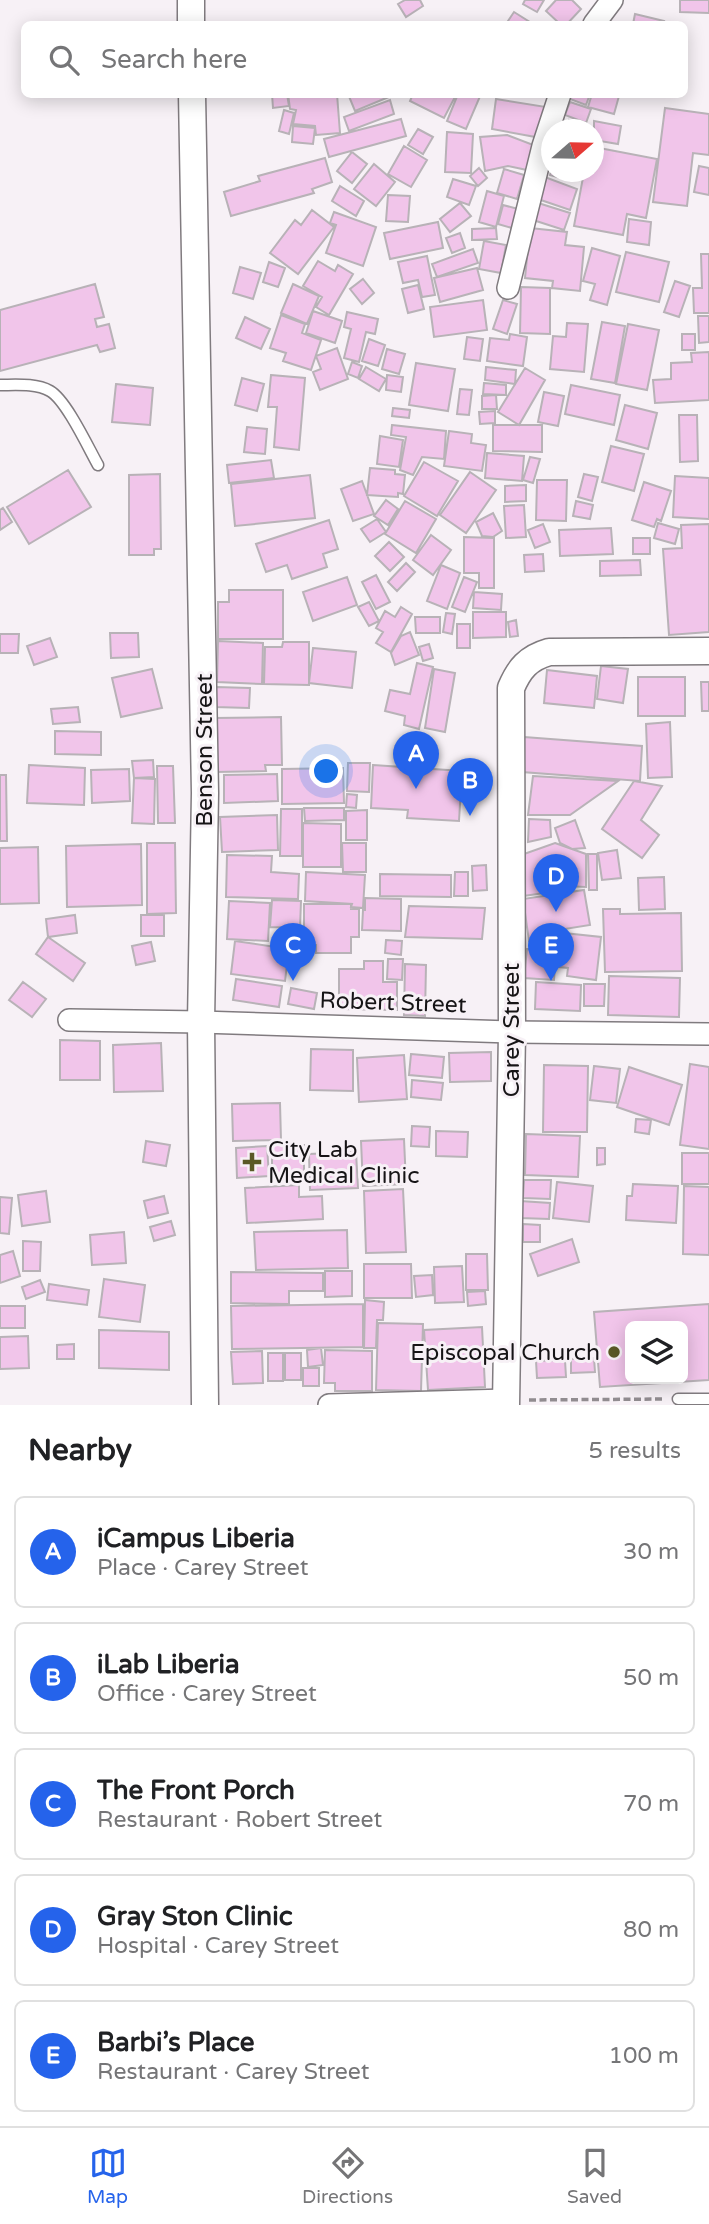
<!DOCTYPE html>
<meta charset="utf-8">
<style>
body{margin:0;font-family:"Varela Round",sans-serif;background:#f2f2f2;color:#202124}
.controls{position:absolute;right:21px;bottom:21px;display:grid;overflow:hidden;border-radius:10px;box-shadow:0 4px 18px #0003}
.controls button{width:63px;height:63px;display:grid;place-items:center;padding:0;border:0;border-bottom:2px solid #e0e0e0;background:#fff;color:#202124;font:35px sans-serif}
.compass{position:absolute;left:541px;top:119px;width:63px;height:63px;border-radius:50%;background:#fff;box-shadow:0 4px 18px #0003;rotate:70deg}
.you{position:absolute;left:327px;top:772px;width:24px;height:24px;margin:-18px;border:5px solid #fff;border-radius:50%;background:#1a73e8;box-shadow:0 0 0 10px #1a73e833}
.badge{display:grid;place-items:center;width:46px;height:46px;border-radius:50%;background:#2563eb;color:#fff;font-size:23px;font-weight:700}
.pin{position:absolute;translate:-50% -58px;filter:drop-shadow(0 2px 4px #0008)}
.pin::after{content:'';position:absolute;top:37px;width:24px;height:21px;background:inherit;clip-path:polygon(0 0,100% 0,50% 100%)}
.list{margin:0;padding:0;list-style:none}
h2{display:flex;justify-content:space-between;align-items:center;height:91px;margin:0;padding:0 28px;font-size:30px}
h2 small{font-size:23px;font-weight:400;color:#757577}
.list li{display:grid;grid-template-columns:46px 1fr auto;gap:21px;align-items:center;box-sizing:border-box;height:112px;margin:0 14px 14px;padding:0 14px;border:2px solid #e0e0e0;border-radius:10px}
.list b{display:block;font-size:26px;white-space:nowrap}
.list p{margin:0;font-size:23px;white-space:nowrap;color:#757577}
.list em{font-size:23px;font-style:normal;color:#757577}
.icon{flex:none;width:38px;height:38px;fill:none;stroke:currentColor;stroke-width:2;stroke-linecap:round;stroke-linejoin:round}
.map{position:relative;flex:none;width:709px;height:1405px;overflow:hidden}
.search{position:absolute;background:#fff;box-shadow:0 4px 18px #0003;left:21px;right:21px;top:21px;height:77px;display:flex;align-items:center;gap:18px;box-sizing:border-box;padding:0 24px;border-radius:10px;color:#757577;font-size:26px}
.sheet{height:721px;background:#fff}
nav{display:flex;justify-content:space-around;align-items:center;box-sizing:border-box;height:98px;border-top:2px solid #e0e0e0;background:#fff;font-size:19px;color:#757577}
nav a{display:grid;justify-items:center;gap:4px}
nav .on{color:#2563eb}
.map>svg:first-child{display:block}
</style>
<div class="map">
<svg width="709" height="1405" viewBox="0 0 709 1405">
<rect width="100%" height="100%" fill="#f7f1f6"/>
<path fill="#f1c5ea" stroke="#b8b2b7" stroke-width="2" fill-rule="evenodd" d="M405,0H420L423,6L406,17L398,4Z
M525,0H544L537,12L523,4Z
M556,0H572L581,9L567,24H560L546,11Z
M680,0H709V13L680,12Z
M514,12L533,24H506Z
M635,14L664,21L663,24H633Z
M272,94H287L289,106L273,108Z
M288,94H337L340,133L316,135L315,126L293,124L296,110L290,109Z
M348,94H396L355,111Z
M413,94H454L456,95L444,118L410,101Z
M458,94H481L466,129L447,121Z
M572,94H590L586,105L570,99Z
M592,94L619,96L614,114L588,107Z
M496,99L546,107L541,138L492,129Z
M390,100L394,114L349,131L344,117Z
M570,102L591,109L586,123L565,115Z
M665,108L709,114V155L693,153L687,206L653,202Z
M284,110L294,113L289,134L279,131Z
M401,119L406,136L329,157L324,139Z
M569,120L586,124L585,130H567Z
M594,121L621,126L618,144L594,140Z
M293,126L315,128L313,144L292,142Z
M418,129L433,137L423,154L408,145Z
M447,132L473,134L471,173L445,172Z
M507,135L536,146L527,170L508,166L485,171L480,137Z
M404,146L427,160L411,187L388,174Z
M594,147L657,159L646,218L627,214L623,235L574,226L584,172H594Z
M352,152L367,164L352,183L337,171Z
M325,158L332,182L312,189L314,193L231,216L224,192L260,181L258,176Z
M374,164L395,182L376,206L354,189Z
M699,166L709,168V195L694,192Z
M479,168L487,178L478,186L470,176Z
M504,169L524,175L517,199L497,193Z
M552,169V172H571L569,180L550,175Z
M542,176L577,189L570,210L535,198Z
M453,179L476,186L469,205L447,197Z
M340,186L364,201L356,216L332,201Z
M487,191L504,196L496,227L479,222Z
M388,195L410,196L408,222L386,221Z
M535,202L570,213L564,230L530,219Z
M460,203L471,216L450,232L440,219Z
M503,205L518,209L512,228L498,224Z
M312,210L334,227L298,274L270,253L295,220L301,225Z
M334,212L376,227L363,266L326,253L336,225L330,223Z
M629,219L651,222L649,245L627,242Z
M438,222L443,248L390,259L384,233Z
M496,228L497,239L472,240V229Z
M530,228L567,232L565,245L584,247L580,291L552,288L553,281L525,278Z
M460,233L465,248L452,253L446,238Z
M484,241L506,245L501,273L479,269Z
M592,248L620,256L607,305L590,300L595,284L583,281Z
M473,249L478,263L437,277L432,264Z
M626,252L669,262L659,302L616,292Z
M701,254H709V313H694L693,288H702Z
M427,256L435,295L422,297L418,280L403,283L398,262Z
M318,261L335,271L338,265L353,274L329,315L316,307L322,297L303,286Z
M269,262L285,268L278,287L263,282Z
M240,267L261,273L253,299L233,293Z
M477,268L483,290L440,302L434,278Z
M363,279L374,293L362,304L350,289Z
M675,281L690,286L679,317L664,312Z
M95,284L104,317L95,319L97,327L109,324L115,348L100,352L97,345L0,371V310Z
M293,284L319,296L307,324L281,313Z
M418,285L424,309L408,313L402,289Z
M521,287L550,288V334L520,333Z
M483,300L487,330L434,337L430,307Z
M503,300L517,304L507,334L493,329Z
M313,311L342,321L335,343L306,333Z
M347,312L378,319L375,334L366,332L359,362L344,358L351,329L344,327Z
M281,315L305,324L302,333L321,340L311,370L283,361L286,353L270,348Z
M698,316H709V342L699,343Z
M245,317L270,329L261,349L236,338Z
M602,322L625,326L615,383L591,379Z
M567,323L588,324L584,372L550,369L553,336L566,337Z
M628,324L659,330L647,390L616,384Z
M510,334L527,337L523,366L487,361L490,338L509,340Z
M682,334H695V350H682Z
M467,337L483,339L480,361L464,359Z
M369,339L385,345L378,366L362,361Z
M337,348L348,379L320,390L313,372L321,369L316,356Z
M387,349L405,354L399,374L382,369Z
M709,352V400L655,403L653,380L671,379V363L692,362L691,353Z
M352,362L362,366L358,378L348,374Z
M416,363L455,369L448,411L409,405Z
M366,367L386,379L379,391L359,379Z
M486,367L516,370L515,384L485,380Z
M525,368L545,380L519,425L498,412Z
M271,375L305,378L299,450L274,447L277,407H268Z
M387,375L403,377L401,392L386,390Z
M242,378L264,384L257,411L235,405Z
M484,383L506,385V395L483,394Z
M116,384L153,388L150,425L112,422Z
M571,385L620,395L614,425L565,414Z
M460,389L472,390L469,415L457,414Z
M544,392L564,396L558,426L538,422Z
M496,395L497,409H482V396Z
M625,405L657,413L648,449L616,440Z
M393,408L410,410L409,418L392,416Z
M495,411V423L480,424L479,412Z
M679,415H697L698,461L680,462Z
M392,425L446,431L444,459L422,457L413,475L400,470L406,437L391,435Z
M493,425H542V452L493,451Z
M247,427L267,429L265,454L244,452Z
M449,431L472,434L471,443L486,445L482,471L444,466Z
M380,436L403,440L399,467L377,464Z
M611,446L644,454L634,491L602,482Z
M487,453L524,456L522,481L485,478Z
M530,457L540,459L533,483L523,480Z
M271,460L274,478L229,483L227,465Z
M424,462L458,481L437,516L404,496Z
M370,468L395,470V474L405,475L403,494L398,493V497L367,495Z
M68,470L91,507L29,544L7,507Z
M470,472L496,490L466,533L440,515Z
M160,474L161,549H154V555H129V475Z
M584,474L598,477L592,501L578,497Z
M310,475L315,518L235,526L231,484Z
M675,476L709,478V519L673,517Z
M537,480H567L566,521L536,520Z
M362,481L374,514L353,521L341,489Z
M644,482L671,491L661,521L657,519L654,527L632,520Z
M526,485V501L505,502V486Z
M386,500L398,509L388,525L374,516Z
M405,501L436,519L416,553L385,534Z
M576,501L593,505L590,519L573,516Z
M524,505L526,537L506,538L504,506Z
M3,508L12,522L0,530V510Z
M493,513L502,531L493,537L482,536L476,522Z
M377,519L386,532L370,542L361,529Z
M329,520L338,549L323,554L327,567L292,579L287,565L266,572L256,544Z
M658,523L679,529L675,544L654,538Z
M543,524L550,542L535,548L528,530Z
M709,524V632L669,635L663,549L682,548L681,525Z
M611,528L613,554L560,556L559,530Z
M431,535L451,550L433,575L413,560Z
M464,537L494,538V588H479V573H464Z
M633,538H650V554H633Z
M389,542L404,557L390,571L375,556Z
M543,554L544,571L525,572L524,555Z
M640,560L641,575L600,576V561Z
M406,563L415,572L397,591L388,582Z
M441,565L460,573L447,609L427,601Z
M376,575L390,602L376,609L362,582Z
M347,577L357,605L313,621L303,592Z
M464,577L477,582L465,612L452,607Z
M229,590H283V639H218V602H229Z
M474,592L502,594L501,610L473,608Z
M369,602L379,621L369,626L358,607Z
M401,607L412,614L391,652L376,643L383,632L376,628L385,611L395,617Z
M473,612H506V637L473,638Z
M446,613L455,614L452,634L443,632Z
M415,617H440V633H416Z
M516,620L518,636L510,637L508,622Z
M457,624H470V648H457Z
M410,632L419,655L395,665L391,653L401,636Z
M110,633H138L139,657L111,658Z
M0,634H19L18,653H0Z
M50,638L57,657L34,665L27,646Z
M218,641L263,643L262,684L217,682Z
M283,642H309V685L264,684L265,647H282Z
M429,644L433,658L423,661L419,647Z
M313,648L356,652L352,688L309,683Z
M417,663L433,667L419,729L404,725L405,716L385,711L390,690L410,694Z
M601,666L628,669L623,703L597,699Z
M152,669L162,708L121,717L112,678Z
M434,669L455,673L445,732L425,728Z
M547,670L597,676L594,708L544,703Z
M638,677H685V716H638Z
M701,682H709V711H702Z
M216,687L250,688L249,708L215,707Z
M78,707L80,722L53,724L51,709Z
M281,717L282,765H265L266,771L216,772L215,718Z
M670,722L672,777L648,778L646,724Z
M55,731L101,732V755L55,754Z
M524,737L642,746L640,781L522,772Z
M153,760L154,777L134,778L132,761Z
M348,763H370L369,792L347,791Z
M29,765L85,768L84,805L27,803Z
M373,765L462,771L459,821L407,818L408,810L371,808Z
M157,766H173L175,823H158Z
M343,768L344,803L282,804V769Z
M129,769L130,801L92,803L91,770Z
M277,774L278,801L224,803V775Z
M0,775H6L7,841H0Z
M533,776L618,781L570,815H528Z
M134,778L155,779L154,824L132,823Z
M634,781L662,786L641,820L659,835L642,858L602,829Z
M347,794L357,795L356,808L346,807Z
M304,808H344V820L305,821Z
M281,809H302V856H280Z
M367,810V840H346V811Z
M277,815L278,850L222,852L220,817Z
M529,819L550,820L551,837L528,842Z
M575,820L585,848L572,849L560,843L555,828Z
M303,823L341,824V867H303Z
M147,843H175L176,913L147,914Z
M342,843H366V872H343Z
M555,843L586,854V887L564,886L551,889L552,892L523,896L524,854Z
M141,844L142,905L67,907L66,846Z
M38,847L39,903L0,904V848Z
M617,850L621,878L602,880L598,853Z
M588,854H597V890H589Z
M227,855L272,856L271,872L299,874L298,899L226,897Z
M486,865L487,890L473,891L472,866Z
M306,872L365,875L363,908L351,907L352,904L305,901Z
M455,872H468V896H454Z
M380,874L451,875V897L380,896Z
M664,877L665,909L639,910L638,878Z
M584,890L590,925L558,930L559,936L529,941L523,899Z
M365,898L401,899V931L362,930L363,910H365Z
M272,900L301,901L300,928L270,927Z
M229,901L270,903L268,941L227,939Z
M304,904H351V909H359V937H351V953H316V945H304Z
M409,906L485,908L482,939L405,937Z
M603,909H620V914L681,913L682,971L605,972Z
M75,915L77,933L48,937L46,919Z
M141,915H164V936H141Z
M564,933L601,937L596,980L567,976L568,968L559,967Z
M48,937L85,963L73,981L36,954Z
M386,940L402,941L401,955L385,953Z
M235,941L289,949L285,981L231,974Z
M151,942L155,961L136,965L132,946Z
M527,949L556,951L554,980L524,978Z
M388,959H403L402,980L387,979Z
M364,961H383V982H397V1010L339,1009V969H364Z
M405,964L426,965L425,1016L404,1015Z
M609,976L680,978L679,1017L608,1015Z
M236,979L282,986L279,1007L233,1000Z
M23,982L46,999L32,1017L9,1000Z
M536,982L581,985L580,1011L535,1009Z
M584,984H605L604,1006H584Z
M291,988L317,993L314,1009L288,1004Z
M60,1040L100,1041V1080H60Z
M161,1043L163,1091L114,1092L113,1045Z
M311,1049L353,1050V1091L310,1090Z
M491,1052V1081L450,1082L449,1053Z
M411,1054L444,1057L442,1078L409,1075Z
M404,1055L407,1099L359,1102L357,1058Z
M690,1064L709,1067V1149L680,1145Z
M544,1065L588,1066L587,1132H543Z
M594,1066L620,1069L616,1103L590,1100Z
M629,1067L682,1085L669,1125L617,1107Z
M412,1080L443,1083L441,1100L411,1097Z
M280,1103L281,1140L233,1141L232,1104Z
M636,1119L651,1120L649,1134L635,1132Z
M412,1126L430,1127L429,1147L411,1146Z
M436,1131L468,1132L467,1157L436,1156Z
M526,1134L580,1136L578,1177L525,1175Z
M404,1139L406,1184L363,1186L361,1141Z
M146,1141L170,1145L166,1166L143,1162Z
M272,1145H304V1174H272Z
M267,1146L269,1176L237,1178L236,1148Z
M597,1148H605V1164L597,1165Z
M356,1152L358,1188L310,1190L309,1154Z
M682,1153H709V1184H682Z
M524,1180H551L550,1199L523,1198Z
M557,1182L593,1186L589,1222L553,1218Z
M633,1184L678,1186L676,1223L626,1220L627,1196H632Z
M299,1185V1197L322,1196L323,1219L247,1223L245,1188Z
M684,1186L709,1187V1255L683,1254Z
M403,1189L406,1252L366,1253L364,1191Z
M46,1191L50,1222L22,1226L18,1195Z
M164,1196L168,1213L148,1218L144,1201Z
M0,1197L12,1198L9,1234L0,1233Z
M520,1201L550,1203L549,1219L520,1218Z
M171,1221L175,1235L154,1241L150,1227Z
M523,1224L540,1225V1242H523Z
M347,1230L348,1268L256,1270L254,1232Z
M124,1232L126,1263L92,1265L90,1235Z
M572,1239L579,1262L538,1276L530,1254Z
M23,1241L41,1242L40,1271H23Z
M13,1251L20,1276L0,1283V1255Z
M466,1254H487L488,1290H466Z
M364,1264H411L412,1298H364Z
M462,1266L464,1302L435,1303L434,1267Z
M325,1271H352V1296L325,1297Z
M231,1272L323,1273V1291H289V1304L231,1303Z
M432,1275L433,1295L416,1297L414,1276Z
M104,1279L145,1285L140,1322L99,1317Z
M40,1280L45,1292L26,1299L22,1287Z
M49,1284L89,1290L87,1305L47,1300Z
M485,1291L486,1304L468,1306L467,1292Z
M365,1300L384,1302L383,1320H377L376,1348H364Z
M363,1304V1347L232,1349L231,1306Z
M709,1304V1380L600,1387L594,1312ZM630,1326H683V1379H630Z
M0,1306H25V1328H0Z
M378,1323L423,1324L421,1391L376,1390Z
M482,1327L485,1387L428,1390L424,1330Z
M99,1330L169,1332V1370L99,1368Z
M28,1336L29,1368L0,1369V1337Z
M74,1344V1359H57V1345Z
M321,1348L323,1365L308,1367L307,1350Z
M325,1350L372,1351V1391H335V1383H324Z
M262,1351L263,1383L233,1384L231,1352Z
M268,1353H283V1381H268Z
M285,1353H301V1380H285Z
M594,1358L595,1372L571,1373V1359Z
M565,1360L566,1377L537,1378L536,1361Z
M303,1368H319V1386H303Z"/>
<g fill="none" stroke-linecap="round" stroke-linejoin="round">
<g stroke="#807b7f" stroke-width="13">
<path id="service" d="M0,385C15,385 36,383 50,391C66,400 88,447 98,465
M678,1399H709"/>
</g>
<g stroke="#807b7f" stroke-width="24">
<path id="minor" d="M594,24L612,0
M508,288L543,146L560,94
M69,1020L201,1022L512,1032L709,1034
M329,1405L506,1400"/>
</g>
<g stroke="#807b7f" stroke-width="29">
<path id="tertiary" d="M191,0V24
M192,94L205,793L201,1022L205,1405
M506,1405L512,1032L511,688C519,669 528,658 549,652L709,651"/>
</g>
<path stroke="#918c90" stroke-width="3.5" stroke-dasharray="7 3.5" stroke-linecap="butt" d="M529,1400L665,1399"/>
<use href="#service" stroke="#fff" stroke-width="10"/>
<use href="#minor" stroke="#fff" stroke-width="21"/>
<use href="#tertiary" stroke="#fff" stroke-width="26"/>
</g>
<g fill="#5a5926" stroke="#f7f1f6" stroke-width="2.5">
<path d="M248.5 1151.5h7v7h7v7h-7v7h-7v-7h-7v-7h7z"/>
<circle cx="614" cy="1352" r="7"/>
</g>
<g text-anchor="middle" stroke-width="6" stroke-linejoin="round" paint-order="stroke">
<g font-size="23" fill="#161416" stroke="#f7f1f6">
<text transform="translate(204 750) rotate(-90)" y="8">Benson Street</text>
<text transform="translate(393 1002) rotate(2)" y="8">Robert Street</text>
<text transform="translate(511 1030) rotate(-90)" y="8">Carey Street</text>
</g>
<g font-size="23" fill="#161416" stroke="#f7f1f6" text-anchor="start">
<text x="268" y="1157">City Lab<tspan x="268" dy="26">Medical Clinic</tspan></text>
<text x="600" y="1360" text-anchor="end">Episcopal Church</text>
</g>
</g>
</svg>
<div class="controls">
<button><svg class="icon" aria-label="layers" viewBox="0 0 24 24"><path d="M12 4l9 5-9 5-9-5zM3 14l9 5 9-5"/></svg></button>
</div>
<svg class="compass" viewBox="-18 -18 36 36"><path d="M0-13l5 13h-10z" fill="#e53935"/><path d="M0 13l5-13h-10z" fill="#757577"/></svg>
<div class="you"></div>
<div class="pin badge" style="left:416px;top:789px">A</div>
<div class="pin badge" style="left:470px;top:816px">B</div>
<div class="pin badge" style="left:293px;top:981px">C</div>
<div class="pin badge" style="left:556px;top:912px">D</div>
<div class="pin badge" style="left:551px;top:981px">E</div>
<div class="search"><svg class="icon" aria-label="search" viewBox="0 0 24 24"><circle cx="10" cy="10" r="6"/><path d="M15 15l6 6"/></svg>Search here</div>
</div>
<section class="sheet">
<h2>Nearby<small>5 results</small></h2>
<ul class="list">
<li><span class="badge">A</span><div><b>iCampus Liberia</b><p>Place · Carey Street</p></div><em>30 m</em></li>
<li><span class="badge">B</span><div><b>iLab Liberia</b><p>Office · Carey Street</p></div><em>50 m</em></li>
<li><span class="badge">C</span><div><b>The Front Porch</b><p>Restaurant · Robert Street</p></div><em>70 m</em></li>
<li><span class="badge">D</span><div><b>Gray Ston Clinic</b><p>Hospital · Carey Street</p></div><em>80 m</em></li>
<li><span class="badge">E</span><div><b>Barbi’s Place</b><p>Restaurant · Carey Street</p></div><em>100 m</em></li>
</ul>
</section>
<nav>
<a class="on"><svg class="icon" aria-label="map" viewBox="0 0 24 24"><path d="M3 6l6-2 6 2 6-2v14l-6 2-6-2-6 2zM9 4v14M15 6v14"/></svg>Map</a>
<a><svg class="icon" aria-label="directions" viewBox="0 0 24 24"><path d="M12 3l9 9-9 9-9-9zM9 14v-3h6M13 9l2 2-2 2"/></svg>Directions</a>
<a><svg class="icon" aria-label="saved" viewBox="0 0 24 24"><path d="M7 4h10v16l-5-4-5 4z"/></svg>Saved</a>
</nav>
